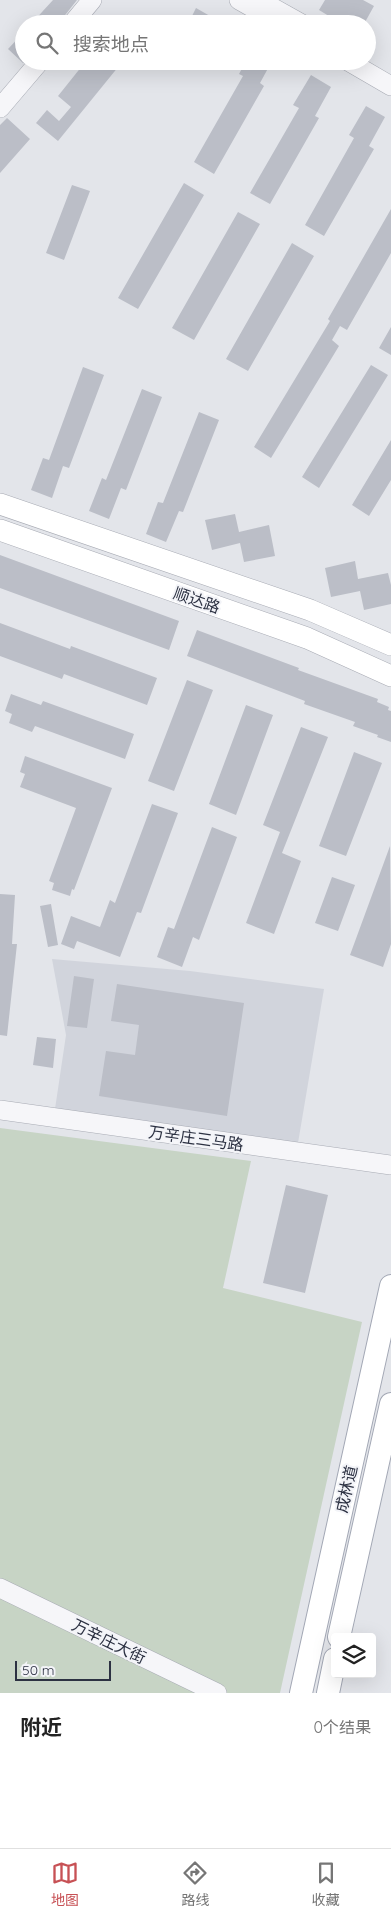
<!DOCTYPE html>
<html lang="zh">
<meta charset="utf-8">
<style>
body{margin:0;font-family:Quicksand,"Noto Sans SC",sans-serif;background:#f6f6f6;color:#222}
.controls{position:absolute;right:15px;bottom:15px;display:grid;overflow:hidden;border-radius:5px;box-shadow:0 5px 20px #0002}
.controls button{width:45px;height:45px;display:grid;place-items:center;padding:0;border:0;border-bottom:1px solid #e0e0e0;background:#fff;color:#222;font:25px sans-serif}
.scale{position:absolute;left:15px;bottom:12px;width:96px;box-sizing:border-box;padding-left:5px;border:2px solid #2c3142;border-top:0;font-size:14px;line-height:18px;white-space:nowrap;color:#2c3142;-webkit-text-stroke:4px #f3f4f8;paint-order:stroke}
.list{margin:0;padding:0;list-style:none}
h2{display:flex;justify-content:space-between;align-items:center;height:65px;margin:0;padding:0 20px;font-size:21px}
h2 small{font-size:16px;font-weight:400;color:#767676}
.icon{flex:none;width:28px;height:28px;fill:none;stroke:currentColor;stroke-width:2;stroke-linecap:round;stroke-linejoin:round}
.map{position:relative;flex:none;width:391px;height:1693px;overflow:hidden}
.search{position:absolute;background:#fff;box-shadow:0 5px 20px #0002;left:15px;right:15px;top:15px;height:55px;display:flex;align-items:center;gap:12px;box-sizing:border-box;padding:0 18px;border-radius:28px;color:#767676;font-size:19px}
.sheet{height:155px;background:#fff}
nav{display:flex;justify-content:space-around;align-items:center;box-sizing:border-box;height:70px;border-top:1px solid #e0e0e0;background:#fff;font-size:14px;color:#767676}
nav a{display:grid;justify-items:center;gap:2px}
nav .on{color:#c75155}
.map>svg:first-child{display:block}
</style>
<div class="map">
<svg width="391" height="1693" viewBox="0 0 391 1693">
<rect width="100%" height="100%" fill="#e3e5ea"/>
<path fill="#d1d4dc" d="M52,959L190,971L324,989L298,1143L55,1109L66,1035Z"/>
<path fill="#c7d4c5" d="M0,1128L251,1161L223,1288L362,1322L280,1693H0Z"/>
<path fill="#bbbec7" d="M53,0H77L58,24H31Z
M325,0H363L374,6L364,24H342L319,10Z
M196,8L224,24H188Z
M24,32V63H23L8,49Z
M86,61H123L58,141L36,123L47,110L59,121L71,107L58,96Z
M246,61H272L260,83L264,86L214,174L194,162L243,76L239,74Z
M311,75L331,87L315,116L319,118L270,204L250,193L299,108L293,105Z
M366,106L385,117L369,146L374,149L324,236L305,225L354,138L349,135Z
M7,118L30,139L0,173V125Z
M184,183L204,195L138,309L118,298Z
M72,185L90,191L64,260L46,253Z
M391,209V253L347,330L340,326L332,340L339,346L271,458L254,447L330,321L328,319Z
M238,212L260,224L194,340L172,328Z
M292,243L314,256L248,371L226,359Z
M391,327V355L379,348Z
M371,365L388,375L319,488L302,477Z
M83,367L104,375L69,468L63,466L52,498L31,490L43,458L49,460Z
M142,389L162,397L126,490L121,488L109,519L89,511L102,478L106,480Z
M199,412L219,420L183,512L179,511L166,542L146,534L158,502L163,503Z
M391,440V480L369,516L352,505Z
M235,514L239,532L269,525L275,556L244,562L240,543L212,550L205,520Z
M0,555L179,621L169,650L0,588Z
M355,561L358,579L388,573L391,585V604L364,610L360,591L331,597L325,568Z
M0,623L70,649L71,646L157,678L147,705L64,674L62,679L0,656Z
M197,630L299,668L298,670L378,699L377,702L389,707L388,710L391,711V742L377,737L378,735L353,726L355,722L304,704L305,701L187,656Z
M187,680L213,690L174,791L148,781Z
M11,694L41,705L43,701L134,734L125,759L35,726L32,732L9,723L12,714L5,711Z
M246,705L273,715L236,815L209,804Z
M301,727L328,737L282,853L301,861L274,934L246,923L280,832L263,825Z
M354,752L382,763L346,856L319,846Z
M25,756L112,788L74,890L72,889L70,896L52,890L54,883L49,881L76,808L20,787L25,774L20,772Z
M152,804L178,813L141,913L137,912L120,957L77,941L74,949L61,944L71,916L100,927L110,900L115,903Z
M212,827L237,837L199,940L193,937L182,967L157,957L168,927L174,929Z
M390,846L391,944L383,967L350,955Z
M332,877L355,885L338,931L315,923Z
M0,894L15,895L12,944H17L7,1036L0,1035Z
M51,904L58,945L48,947L40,906Z
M74,976L94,979L87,1028L67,1026Z
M117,984L244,1003L227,1116L99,1096L106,1051L135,1055L139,1025L111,1021Z
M37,1037L56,1039L53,1068L33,1065Z
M286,1185L328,1195L305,1293L263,1283Z"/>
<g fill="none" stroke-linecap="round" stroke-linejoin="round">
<g stroke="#a8abb4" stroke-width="20">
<path id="tertiary" d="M239,0L269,17
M259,0L302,24
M72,24L92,0
M348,61L391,86
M0,108L40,61
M0,1110L391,1165
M0,1588L217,1693"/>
</g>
<g stroke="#a8abb4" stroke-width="22">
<path id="secondary" d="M0,504L310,610L391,645
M0,530L307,638L391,676"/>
</g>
<g stroke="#a3a8b5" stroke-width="24">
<path id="primary" d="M339,1637L391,1404
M301,1693L391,1286
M328,1693L335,1659"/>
</g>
<use href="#tertiary" stroke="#f6f6f9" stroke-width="19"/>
<use href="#secondary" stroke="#fff" stroke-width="21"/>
<use href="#primary" stroke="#fff" stroke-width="22"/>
</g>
<g text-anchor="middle" stroke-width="4" stroke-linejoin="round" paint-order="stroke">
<g font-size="16" fill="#2c3142" stroke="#f3f4f8">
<text transform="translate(197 600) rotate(19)" y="6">顺达路</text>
<text transform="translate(196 1138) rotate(8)" y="6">万辛庄三马路</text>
<text transform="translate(346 1489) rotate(-77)" y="6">成林道</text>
<text transform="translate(109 1641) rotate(26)" y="6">万辛庄大街</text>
</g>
</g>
</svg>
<div class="controls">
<button><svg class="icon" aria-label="layers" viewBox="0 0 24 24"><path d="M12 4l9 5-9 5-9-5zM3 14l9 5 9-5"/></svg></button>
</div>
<div class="scale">50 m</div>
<div class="search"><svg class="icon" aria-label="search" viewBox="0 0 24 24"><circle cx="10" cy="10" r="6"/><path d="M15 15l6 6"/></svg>搜索地点</div>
</div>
<section class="sheet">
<h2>附近<small>0个结果</small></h2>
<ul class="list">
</ul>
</section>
<nav>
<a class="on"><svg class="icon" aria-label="map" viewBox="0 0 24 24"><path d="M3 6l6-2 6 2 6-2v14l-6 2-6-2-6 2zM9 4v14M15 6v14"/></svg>地图</a>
<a><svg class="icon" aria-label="directions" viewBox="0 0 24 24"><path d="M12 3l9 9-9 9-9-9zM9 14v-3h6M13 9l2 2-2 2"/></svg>路线</a>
<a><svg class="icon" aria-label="saved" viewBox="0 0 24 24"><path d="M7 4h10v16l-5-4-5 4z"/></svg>收藏</a>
</nav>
